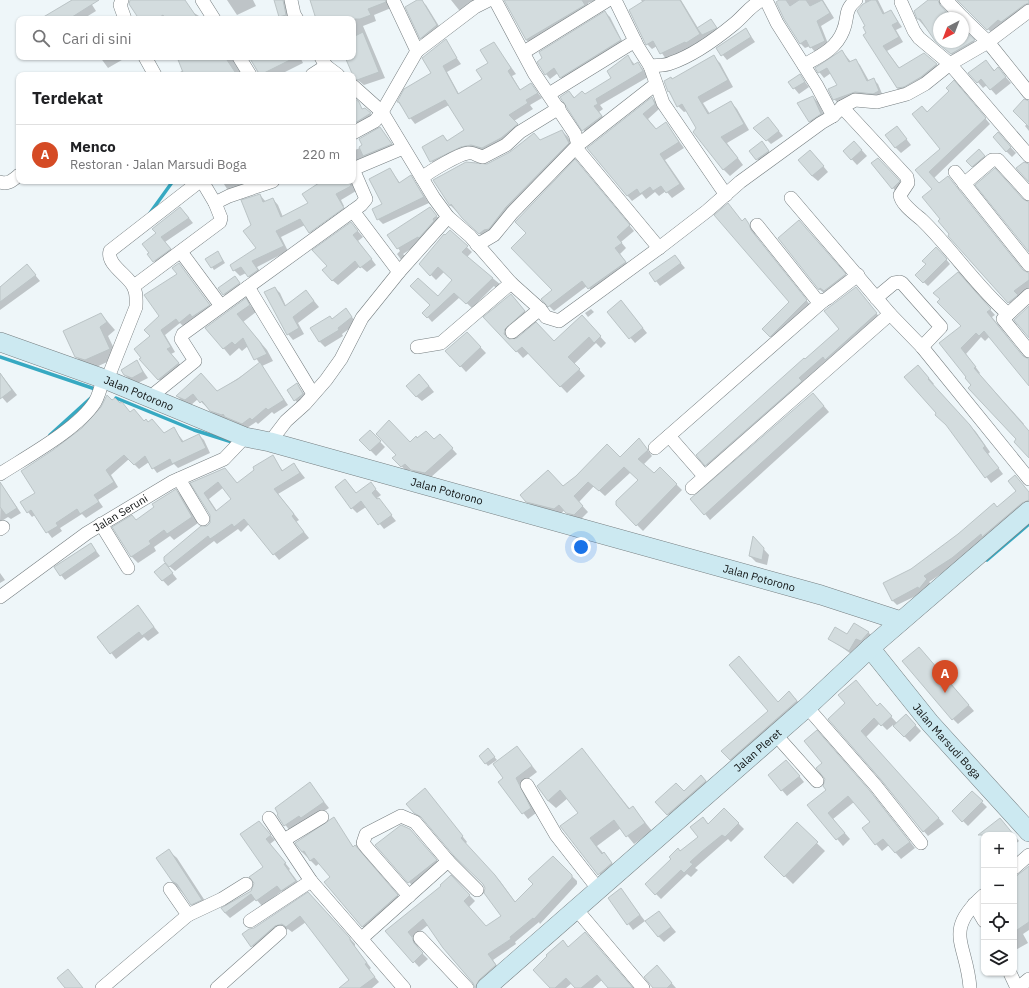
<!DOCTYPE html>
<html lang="id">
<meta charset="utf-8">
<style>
body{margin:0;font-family:"IBM Plex Sans",sans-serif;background:#f6f6f6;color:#202124}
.controls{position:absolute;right:12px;bottom:12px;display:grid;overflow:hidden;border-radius:8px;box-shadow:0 1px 3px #0004}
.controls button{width:36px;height:36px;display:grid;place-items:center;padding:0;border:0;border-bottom:1px solid #e0e0e0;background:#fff;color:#202124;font:20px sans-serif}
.compass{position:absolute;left:933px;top:12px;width:36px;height:36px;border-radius:50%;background:#fff;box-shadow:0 1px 3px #0004;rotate:222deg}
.you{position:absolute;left:581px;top:547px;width:14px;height:14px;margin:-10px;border:3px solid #fff;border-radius:50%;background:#1a73e8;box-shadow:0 0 0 6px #1a73e833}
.badge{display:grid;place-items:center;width:26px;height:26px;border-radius:50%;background:#d54b25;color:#fff;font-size:13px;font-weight:700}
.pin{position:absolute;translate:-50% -33px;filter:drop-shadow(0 1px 2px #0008)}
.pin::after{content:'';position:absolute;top:21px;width:14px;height:12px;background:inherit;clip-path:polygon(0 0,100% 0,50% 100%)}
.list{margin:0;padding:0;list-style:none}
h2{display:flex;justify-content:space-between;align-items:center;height:52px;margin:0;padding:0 16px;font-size:17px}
h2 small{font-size:13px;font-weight:400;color:#757577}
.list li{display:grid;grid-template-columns:26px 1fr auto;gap:12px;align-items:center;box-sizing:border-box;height:60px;padding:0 16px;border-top:1px solid #e0e0e0}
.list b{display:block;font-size:15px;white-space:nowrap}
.list p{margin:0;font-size:13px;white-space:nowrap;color:#757577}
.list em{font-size:13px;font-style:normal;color:#757577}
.icon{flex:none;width:22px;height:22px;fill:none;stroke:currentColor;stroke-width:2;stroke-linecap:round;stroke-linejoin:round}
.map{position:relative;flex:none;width:1029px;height:988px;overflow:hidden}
.search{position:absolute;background:#fff;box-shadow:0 1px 3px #0004;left:16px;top:16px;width:340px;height:44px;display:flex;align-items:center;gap:10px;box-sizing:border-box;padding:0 14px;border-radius:8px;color:#757577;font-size:15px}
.panel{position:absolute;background:#fff;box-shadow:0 1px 3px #0004;left:16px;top:72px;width:340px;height:112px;border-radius:8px}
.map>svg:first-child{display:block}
</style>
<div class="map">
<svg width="1029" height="988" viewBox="0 0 1029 988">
<rect width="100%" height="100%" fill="#eef6f9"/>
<path fill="#0003" fill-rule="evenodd" d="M72,0H89L96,11L83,19H42Z
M133,0H184L194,13L204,19H140Z
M227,0H253L256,6L237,15Z
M277,0H285L291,19H282L280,17Z
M310,0H388L391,8L374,15L376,21L363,26L385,78L364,85L355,78L345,57H353V19H318Z
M419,0L426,5L442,31L426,43L421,38Z
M451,0H485L463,15Z
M505,0H597L588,3L589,5L532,45L526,40Z
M641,0H681L698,28L713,23L718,30L692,47L666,59L657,46L652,49L647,44L643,3Z
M781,0H823L834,18L821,26L829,46L815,52L810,46L805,48L801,44L777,2Z
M865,0H878L885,14L891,11L902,27L896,30L903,42L887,51L900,69L924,54L941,69L902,93L897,88L867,33Z
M930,0L938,2L951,18H939V42H963V30L979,46L957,59L942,47L918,19Z
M958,0H1029V9L993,34Z
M605,12L610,17L624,45L565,82L558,73L550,79L546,74Z
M746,29L755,42L727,60L717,48Z
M445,41L461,64L447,72L459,94L483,79L494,44L516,74L512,76L521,91L531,84L542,98L530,105L533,109L514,121L522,130L507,143L436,167L423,148L443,136L448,141L465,130L449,105L415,124L398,102L405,90L432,74Z
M842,51L851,62L855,60L860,65L869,81L873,79L878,84L883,96L839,104L834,99L838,85L831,73L824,78L816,68Z
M628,56L635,65L638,64L643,69L648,77L600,105L603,109L599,112L607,122L588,136L561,97L569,92L575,98L585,95L613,78Z
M32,57H40L35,60Z
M100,57H127L108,68Z
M178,57H241L237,65L242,75H176L183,70Z
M249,57H300L303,63L279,75H259Z
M714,57L720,63L733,87L703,103L710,114L731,102L737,109L749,130L727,143L743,165L730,176L723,169L687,111L684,112L678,106L669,92L665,81L673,80Z
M986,61L995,71L1003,74L1011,83L996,95L987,85L983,88L970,73Z
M800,75L809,87L799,94L794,88Z
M959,87L990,124L934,178L940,184L948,177L953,182L1025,273H1029V290L1014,308L949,236L950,234L933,189L917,170L941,149L922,107L928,112Z
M813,97L818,102L826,119L815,126L810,121Z
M652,98L657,103L659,109L648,119L657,130L666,123L684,148L665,160L685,189L672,198L666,191L659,196L655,192L646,199L642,194L632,201L588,149Z
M353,100L363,110L365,109L376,119L361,128L355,120H353Z
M1029,101V131L1025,126L1027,124Z
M768,118L783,136L771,144L755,128Z
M897,127L911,145L901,153L895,147Z
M380,128L397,150L353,169V151L364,146Z
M562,131L568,137L574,149L486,240L450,205L434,180L487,165Z
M1003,139L1016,153L1012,157L1006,151Z
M762,143L774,157L762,165L751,151Z
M859,147L867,156L857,165L844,151Z
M979,151L989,162L978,172L967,161Z
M815,156L828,172L818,181L812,176Z
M883,164L904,187L898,194L893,188Z
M580,166L634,231L621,242L626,248L620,254L630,267L594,293L587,286L554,311L542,299L553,291L528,233Z
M390,169L400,183L411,176L429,203L383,224L378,219L383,205Z
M222,181H245L247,186L229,192Z
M318,181H352L356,191L341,200L344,206L309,232L305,225L281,237L288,251L257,267L263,276L254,282L246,273L240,276L234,270L257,248L252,225L260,195L266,202L273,199L278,205L283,217L310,203L319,184Z
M345,208L349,214L315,238L310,233Z
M430,208L441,221L423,241L403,254L406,257L402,261L397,254L400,251L389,235Z
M185,213L193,223L165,242L175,254L158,266L143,244Z
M745,220L754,230L756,236L811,306L776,342L763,329L790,302L742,222Z
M351,223L363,237L358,241L376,265L367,272L360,266L338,285L332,280L328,266Z
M804,226L850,280L825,294L819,289Z
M450,231L472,252L467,257L501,285L497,289L494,286L472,308L460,297L432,322L424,313L453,280L444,272L436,280L420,264L444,235L445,236Z
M941,253L950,264L928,286L916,275Z
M220,255L225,263L214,270L212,267Z
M675,256L685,268L660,286L656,281Z
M179,264L214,310L184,327L180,323L165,335L175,352L171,354L183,368L163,384L141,359L179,274Z
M31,270L40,281L0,310V287Z
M234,277L244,289L229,300L219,288Z
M963,279L995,315L992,317L1024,358L1029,360V384L990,336L985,341L981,337L966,354L980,373L979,374L1024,424L1023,425L1029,431V456L1018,439L941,343L962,326Z
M275,288L280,293L286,306L306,291L319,307L298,323L304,334L293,340L288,334Z
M856,288L881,319L711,470L706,465L805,360L841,329Z
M511,295L531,318L511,336L510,340L554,342L588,323L606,343L601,348L596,343L574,364L585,376L567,393L529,353L523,358L485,317Z
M246,300L256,312L243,322L267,350L273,361L262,366L288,405L274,414L272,412L258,424L256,422L247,428L228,419L227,420L216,416L198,399L191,405L182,401L177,396L201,374L217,392L260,364L248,346L242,351L239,348L230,356L207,328Z
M625,306L647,333L635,343L608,312Z
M591,309L594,312L588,317L585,313Z
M346,310L357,323L342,334L343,336L325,347L319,341L332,320Z
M101,314L115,330L108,336L118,357L94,368L85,365L76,357Z
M467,333L486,353L466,372L447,351Z
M137,362L148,378L138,383L130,380L124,374Z
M923,371L934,384L932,385L976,432L990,452L988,454L1003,474L991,483L938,413Z
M0,373L17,395L7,403L0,395Z
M425,381L434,392L422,401L416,396Z
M297,384L308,399L300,405L295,400Z
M818,399L829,412L710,520L705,514Z
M112,401L164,434L174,429L184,442L199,435L204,440L210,453L178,468L174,464L157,473L149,462L139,469L129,459L111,475L118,487L98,500L103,507L86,518L82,514L60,528L62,531L52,538L35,515L32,517L28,512L54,451L83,429Z
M370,431L385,447L376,456L360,440Z
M434,441H445L457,454L430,478L417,475L411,469L407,472L394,458L410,443Z
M644,445L652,456L643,465L654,474L660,468L682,490L643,531L617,505L639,480L631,472L605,496L594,486L579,502L588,512L580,520L573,518L565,510L560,514L533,507L521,495L563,487Z
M272,457L283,471L294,464L305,478L278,494L299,520L296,522L309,538L279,560L249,524L241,532L238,529L217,544L214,541L175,571L169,566L208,527L212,519L192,483L224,469L238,484ZM224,487L233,499L217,511L209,499Z
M345,480L357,494L371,484L381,495L377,498L396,521L384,529L366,507L357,513L352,508Z
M1,484L21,513L11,519L8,517L0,522Z
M176,490L182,496L198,523L174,540L170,536L154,547L156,551L138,563L132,557L114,527L137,521Z
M1029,492V507L957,563L929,582L932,585L924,592L897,605L892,600L911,570L997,508Z
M758,543L769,555L767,565L756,562L750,556Z
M91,544L100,556L65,580L61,575Z
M170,570L177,579L168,586L155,572Z
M0,573L5,580L0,583Z
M138,607L159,633L148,641L144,637L116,659L99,637Z
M868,632L874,638L854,656L830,639Z
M919,648L974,711L958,724L953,719Z
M795,698L802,707L736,765L730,760L778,703Z
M877,707L885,710L897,723L906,715L921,731L910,742L893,725L887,730L880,723L866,737L944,824L928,836L829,719Z
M582,749L630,809L633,807L652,831L634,844L621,828L597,846L619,871L606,882L561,826L579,813L568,798L556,808L548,801Z
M490,752L497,760L488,766L480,756Z
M522,753L537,772L521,784L536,813L528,819L499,782L505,778Z
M792,767L804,782L787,796L769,775Z
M701,776L709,784L675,822L668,814L684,792Z
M310,784L329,808L307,823L290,831L278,815Z
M828,790L876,798L915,848L901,859L889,845L882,851L863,829L871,822L854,802L833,819L850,839L843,846L809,805Z
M972,792L987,807L968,826L953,811Z
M430,795L467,842L465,844L500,881L516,903L534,884L553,858L577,881V884L540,924L539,922L515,942L516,944L493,960L500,971L478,988L454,961L428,925L412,938L417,943L419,950L428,959L419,967L386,931L442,886L451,876L475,901L469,907L486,927L502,916L483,884L426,821L414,812Z
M724,809L744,829L731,842L728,839L695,868L698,870L691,877L687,874L661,899L646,884L680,852L700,837L703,818L709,825Z
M334,819L354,848L361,852L402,901L368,932L362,926L332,877L320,863L316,866L302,852Z
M259,822L275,840L270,844L290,869L289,870L301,886L287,895L282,891L262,906L256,899L230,918L225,913L251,891L265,867Z
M797,824L825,851L793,884L765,857Z
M415,835L441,865L414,887L409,882Z
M1014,835L1019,841L1014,845Z
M169,851L177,858L209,907L199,912L172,881Z
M1029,866V930L1023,934L1028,943L1014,951V877Z
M621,890L645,921L633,930L609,898Z
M314,899L355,944V947L371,968L369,970L379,982L372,988H340L350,981L306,922L292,932L288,929L281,931L257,952L243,934Z
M659,912L676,932L664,942L658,936Z
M563,941L569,948L632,988H610L602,980L593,988H576L572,983L566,988H551Z
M662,972L676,988H655Z"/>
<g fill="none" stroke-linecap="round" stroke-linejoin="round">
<path stroke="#37a9c2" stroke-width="3.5" d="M150,213L173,181
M0,357L98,390
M116,398L194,430L232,442
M50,435L93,396
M987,560L1029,524"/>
</g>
<path fill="#d3dcde" stroke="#bbc4c6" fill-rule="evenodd" d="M72,0H99L69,19H40Z
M130,0H185L198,19H165L163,15L157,19H139L129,4Z
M274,0H283L286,15L279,17Z
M310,0H385L386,2L368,9L371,15L360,19H316Z
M417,0H422L437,25L420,39L405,7Z
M504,0H582L585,5L526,40Z
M645,0H680L700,34L686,43L685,42L660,54L653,41L646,45L629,10Z
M779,0H786L790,6L799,0H806L810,6L822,0L830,13L817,21L825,41L810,48L806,40L800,44L784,19L776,2Z
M871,0H876L883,14L891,10L898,22L892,25L899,37L883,46L899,68L924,53L937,64L921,77L904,87L897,88L863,35L866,33L863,27L865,26L857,11L863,4Z
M928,0H938L940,5L952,18H939V44L943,42H963V29L975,40L951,54L935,41L920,19H917L914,11Z
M957,0H1029V3L1024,5L1001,22L998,20L987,30Z
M605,11L621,40L560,78L554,68L545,75L537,62L542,58L539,52Z
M711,19L717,28L702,35L697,28Z
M746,28L751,37L721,56L716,48Z
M363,32L379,72L357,80L354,78L345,57H353V37Z
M446,39L457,58L443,66L458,94L482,79L476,70L488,63L480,50L494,42L511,68L508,71L520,90L531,83L538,93L526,100L528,103L509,115L518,124L501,138L482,148L471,145L461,147L430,162L422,147L443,135L447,141L464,130L445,100L409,119L399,102H397L404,89L431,73L422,58Z
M842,50L849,62L856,59L867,81L874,78L879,91L873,94L855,92L833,100L828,89L837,85L827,68L818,73L815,68Z
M628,55L633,65L638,62L643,71L596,99L598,104L594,106L602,116L582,131L560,97L569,91L574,98L582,91L585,94L611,78L607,71Z
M714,55L728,80L698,97L708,114L731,101L744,124L721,137L738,158L723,170L693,132L696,128L682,104L677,107L669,91L668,92L664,81L671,77L672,79Z
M177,57H225L237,75H184Z
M249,57H296L260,75Z
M986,60L994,71L998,67L1006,77L990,90L981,79L977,83L968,73Z
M800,74L805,82L793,89L788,82Z
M954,80L986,118L929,172L939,183L948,176L1023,270L1029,273V280L1014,291L1018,295L1008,303L948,236L949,234L938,221L940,219L922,197L932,189L915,170L940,149L912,114L922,106L927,112L949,91L946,88Z
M813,96L821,114L809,122L797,103Z
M353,97L359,102L362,109L365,108L371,113L355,123L353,119Z
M652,97L655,104L643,114L656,129L666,122L679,142L660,154L680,184L666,193L661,186L653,191L650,187L640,194L637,189L627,196L587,148Z
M1024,99L1029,101V127L1013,111Z
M768,117L779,131L766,141L753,128Z
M897,126L907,139L895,148L885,135Z
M380,127L392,144L363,156L359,147L362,145L359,139Z
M562,130L569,143L506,207L489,229L484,230L479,234L462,218L451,204L450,206L433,180L466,162L487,164L510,152L534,133L540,140Z
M998,132L1011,147L1006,152L993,137Z
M762,141L769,151L756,160L749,151Z
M854,141L862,150L851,160L843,151Z
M979,149L985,156L972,167L966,161Z
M810,150L824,166L812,176L798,160Z
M878,158L900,181L892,189L871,163Z
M575,159L630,225L617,237L622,243L615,248L626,262L588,289L582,281L548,307L541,299L552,290L511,248L526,233L515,222Z
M1024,162L1029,164V182L1016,168Z
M390,168L399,183L411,175L424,197L377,220L372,209L382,204L369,179Z
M995,168L1023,199L1029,202V252L975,185Z
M322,181H349L351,186L336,194L344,208L309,233L300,219L276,231L284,246L252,261L258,270L248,277L241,267L233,271L230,265L256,248L243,231L251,225L241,200L260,194L263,202L273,198L281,217L308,203L302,194Z
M728,203L742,221L745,218L749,224L751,230L807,300L770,337L762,329L789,302L714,215Z
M180,207L189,218L161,237L171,249L153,262L147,254L149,253L142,244L156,233L152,229Z
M430,207L437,216L433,219L434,221L419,238L418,237L397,249L387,235Z
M799,220L846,274L824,291L820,288L819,290L778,238Z
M351,222L358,231L353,235L372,259L360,268L355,261L332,281L322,270L327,266L312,250Z
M450,230L468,246L462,252L493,278L466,304L454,293L427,318L422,313L430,305L410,286L418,278L438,296L452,280L438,267L430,276L419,264L444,234L445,235Z
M936,247L947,259L923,283L915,275L926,264L922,261Z
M218,251L223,261L211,268L205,259Z
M675,255L681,263L655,282L649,273Z
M179,263L210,305L192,317L190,314L179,323L176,319L161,330L171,347L167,349L179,363L158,380L139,359L141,358L134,349L150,336L144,330L159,316L144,295L177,274L172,268Z
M27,264L36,275L0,302V287Z
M958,272L991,309L987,312L1023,356L1029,359V386L984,331L979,336L976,333L961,348L976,367L974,368L1029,431V458L1014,442L1016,439L968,388L971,385L965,378L966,377L939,343L961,326L937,302L940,299L933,293Z
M235,276L240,283L223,295L218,288Z
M275,287L285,306L306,290L314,301L293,317L299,328L287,335L264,292Z
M856,287L877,313L825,360L823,357L799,378L802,381L705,466L696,455L804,358L805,359L839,329L824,311Z
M511,294L525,311L505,329L504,334L509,339L517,338L536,322L554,341L582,315L601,336L594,343L589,337L568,357L580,369L560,387L522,347L516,352L483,317Z
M246,298L250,305L237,314L260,342L267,354L254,360L243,338L235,345L232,342L223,349L205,328Z
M621,300L643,328L629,339L607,312Z
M1029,306V338L1014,320Z
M346,308L352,317L338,328L339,330L319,342L310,328L330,316L332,319Z
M101,313L107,322L100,327L110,349L85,360L75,357L63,331Z
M467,332L481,347L460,367L445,351Z
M137,360L143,372L132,378L124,375L121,370Z
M260,362L284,400L268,410L266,408L252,420L250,418L242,424L225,417L223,414L222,415L210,411L202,401L200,403L193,394L185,400L176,396L201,373L217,391L238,379Z
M918,365L929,378L928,379L970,425L985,446L983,448L999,468L985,478L946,425L935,415L936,413L904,377Z
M0,373L12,390L0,399Z
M419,374L429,386L416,397L406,386Z
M297,383L303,394L294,401L287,390Z
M813,393L824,406L704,515L690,499Z
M107,395L112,400L115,398L120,403L122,402L130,412L134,409L144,421L146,419L148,422L152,419L164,433L174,427L182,442L199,434L206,448L172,464L170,459L152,469L145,456L134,465L124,455L106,470L114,482L94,495L99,502L80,514L77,509L56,523L58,526L46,533L31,510L27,513L20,502L35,493L21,471L53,450L82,428L101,407Z
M389,420L410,442L416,436L417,438L426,431L434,439L440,434L453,448L425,473L411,470L405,464L401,467L392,458L396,455L376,434Z
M370,430L381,441L370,451L359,440Z
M639,438L648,450L638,459L654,473L660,467L677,484L636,526L616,505V501L638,480L624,467L599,491L588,482L574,496L583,506L574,515L566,513L559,505L554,509L526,502L520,495L548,470L563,486L576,476L607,444L620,457Z
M273,455L282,471L294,463L300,473L274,489L294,514L292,516L304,532L273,555L244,519L234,527L232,524L210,539L208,536L169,567L164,561V557L201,526H207L210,523V515L190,483L225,468L237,483L254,470L253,467ZM218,482L231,499L216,511L204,493Z
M1015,475L1029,492V500L1022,503L982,537L981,534L952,558L924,576L927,579L919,589L918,587L892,601L883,583L911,569L958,534L994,503L997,507L1016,491L1008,481Z
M345,479L356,493L371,482L376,489L372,493L377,499L379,498L392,515L378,525L361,501L351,509L335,487Z
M0,482L17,508L6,515L0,507Z
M176,489L192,517L167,534L164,530L149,541L151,544L131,557L112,527L132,515L136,520L154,507L152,504Z
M753,536L764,548L762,560L749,556Z
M91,543L96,551L60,576L54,567Z
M165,563L173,573L162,581L154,572Z
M138,605L154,627L142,636L139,632L110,654L97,637Z
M854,623L869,632L861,641L856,639L849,651L828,639L835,627L847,634Z
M919,647L969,705L952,720L902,661Z
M739,656L778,702L789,691L797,701L730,760L721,751L768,711L729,665Z
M856,680L877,706L880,703L892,716L881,726L874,718L861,731L939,818L923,832L882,781L828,719L845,703L838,695Z
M906,714L916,725L904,737L893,726Z
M817,730L870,791L910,842L895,853L883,839L875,845L862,828L870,822L848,796L828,813L845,833L836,840L807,805L826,790L823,786L825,779L816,768L822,763L804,741Z
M517,746L532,766L516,778L531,808L522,814L498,782L503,778L493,764Z
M488,748L495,757L485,764L479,756Z
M582,748L629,809L633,806L645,823L626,837L614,820L590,838L602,854L604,852L612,863L598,875L560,826L578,813L560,790L548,801L537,786Z
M786,760L800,776L781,791L768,775Z
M701,775L706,781L667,815L655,802L676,783L684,791Z
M310,782L324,802L301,818L299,816L284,826L277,815L278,814L275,808Z
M425,788L463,836L461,838L495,875L515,902L533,884L528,879L553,856L572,875V878L534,919L533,918L510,937L511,939L488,954L496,965L479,980L475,988L473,983L443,948L423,919L408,932L412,937L414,943L423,953L413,963L385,931L441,886L440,885L451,875L470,895L464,901L486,926L501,916L484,893L485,888L483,884L454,856L421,817L414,813L406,804Z
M972,791L983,801L962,822L952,811Z
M724,808L739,823L725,837L722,835L701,852L690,862L693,864L684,873L681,870L655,895L645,884L671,859L669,857L678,848L680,851L698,837L690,827L703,817L708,824Z
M334,817L353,847L355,845L398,895L362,927L324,882L330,877L314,858L310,861L304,851L302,852L295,843Z
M1000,818L1014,835H978Z
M259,821L271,835L266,839L286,863L284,864L296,881L281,891L277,886L256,901L251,894L225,913L221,908L251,891L254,883L249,877L263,867L240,834Z
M797,822L818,842L784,877L764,857Z
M401,825L410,829L437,860L408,883L375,845Z
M169,849L193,886L202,900L191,905L177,884L172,881L156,858Z
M1029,866V922L1014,932V878Z
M621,888L640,915L627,925L608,898Z
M308,892L350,938V940L367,963L365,964L375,977L360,988H339L349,980L300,916L286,927L282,924L275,926L251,947L242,934L249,929L254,928Z
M659,911L671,927L658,937L645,921Z
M585,932L633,988H608L597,975L581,988H575L566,978L555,988H550L533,970L547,956L546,955L563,940L568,947Z
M657,965L672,983L667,988H653L644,977Z
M68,969L83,988H65L57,978Z"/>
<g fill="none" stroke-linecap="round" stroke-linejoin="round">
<g stroke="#767e80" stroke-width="14">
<g id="street">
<path d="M122,0L120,5L125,19"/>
<path d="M202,0L214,19"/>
<path d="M291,0L294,14L297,19"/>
<path d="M615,0L638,47L650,66C657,65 665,66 671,63C692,56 717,38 734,24C744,16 750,6 762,0"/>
<path d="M766,0L777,23L817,86L833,116"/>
<path d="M946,0L963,18"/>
<path d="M901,2L914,31L919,38L950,64L1029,156"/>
<path d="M963,18L988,42L1029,93"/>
<path d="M417,51L475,7L489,0"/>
<path d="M524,52L608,0"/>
<path d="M145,57L155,75"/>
<path d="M239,57L250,75"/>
<path d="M321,57L326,66L338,75"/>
<path d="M804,65C820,56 836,49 843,31C849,18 843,11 856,0"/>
<path d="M650,66L663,103L726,195"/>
<path d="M312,75L326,66"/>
<path d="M353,86L382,112L434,198L448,217L470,236L511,283L540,309L546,317L559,321L659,248L707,211L740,182L821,123L833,116L842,107L855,100L877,102L907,94L925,84L950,64L988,42L1029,11"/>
<path d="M549,94L635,41"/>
<path d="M842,107L907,177L908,183L900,195C901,204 915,214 922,220C952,249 976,286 1008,314"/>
<path d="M353,133L375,121L382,112L417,51L393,0"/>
<path d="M578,145L656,84"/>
<path d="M576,148L659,248"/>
<path d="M353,169L403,148"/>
<path d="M955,172L1029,265"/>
<path d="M422,178C430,171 459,154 468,153C474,152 477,156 483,157L506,145L520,132L559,108"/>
<path d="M202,181L215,203L229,196L273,181"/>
<path d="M0,182C8,185 13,180 19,175"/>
<path d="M964,184L992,160H998L1029,194"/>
<path d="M791,198L890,314L922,347L1029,479"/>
<path d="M353,211L399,272"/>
<path d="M757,225L816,299L823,301L828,298L858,275"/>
<path d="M477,245L494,235L512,213L578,145L575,134L534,73L495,0"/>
<path d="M181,252L221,306"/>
<path d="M134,286L220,222L221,218L215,203"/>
<path d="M248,287L313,394"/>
<path d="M1029,295L1003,319L1029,351"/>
<path d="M876,298L894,283L900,282L902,283L941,327L922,347"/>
<path d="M512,332L540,309"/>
<path d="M417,347L441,343L511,283"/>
<path d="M107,380L136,307C136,301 137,294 134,288C130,276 106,265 110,251L200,181"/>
<path d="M149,398L195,361L181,339L183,334L361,205L366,199L353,169"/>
<path d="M669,436L704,476"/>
<path d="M270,442L286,421L305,404L326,380L341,359L362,318L399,272L448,217"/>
<path d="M655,448L823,301"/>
<path d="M0,474C28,456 78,429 95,402C99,395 101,387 103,379"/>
<path d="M179,479L203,519"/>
<path d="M692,488L890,314"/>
<path d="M101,524L128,568"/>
<path d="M0,529L3,527"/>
<path id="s1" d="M0,597L87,533L172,482L224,459L245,437"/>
<path d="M807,707L876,786L921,843"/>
<path d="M775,734L817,781"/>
<path d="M527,785L556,835L599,890"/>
<path d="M269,818L311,881L404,988"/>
<path d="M284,840L322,817"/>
<path d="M1014,868L1029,855"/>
<path d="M409,896L367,848L363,843L366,834L401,816L415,822L448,861"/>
<path d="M974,904L984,921"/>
<path d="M577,910L643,988"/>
<path d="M188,915L222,899L246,884"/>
<path d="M250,921L311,881"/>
<path d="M362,938L448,861L477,890"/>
<path d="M420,938L467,988"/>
<path d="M1010,973L1017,988"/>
<path d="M102,988L188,915L170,889"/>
<path d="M217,988L280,932"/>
<path d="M970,988C967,943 942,932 984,895"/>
<path d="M1018,988L1029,979"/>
</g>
</g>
<g stroke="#767e80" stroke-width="20">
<g id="secondary">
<path id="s2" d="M0,342L107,380L245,437L270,442L821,595L901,621"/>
<path id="s3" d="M870,648L930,723L1029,832"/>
<path id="s4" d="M486,988L807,707L870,648L1029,511"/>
</g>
</g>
<use href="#street" stroke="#fff" stroke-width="13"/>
<use href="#secondary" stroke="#cce9f1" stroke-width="19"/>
</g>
<g text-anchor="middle" stroke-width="3" stroke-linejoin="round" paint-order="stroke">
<g font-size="11" fill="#0f1212" stroke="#fff">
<text dy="4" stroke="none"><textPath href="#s2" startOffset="148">Jalan Potorono</textPath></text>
<text dy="4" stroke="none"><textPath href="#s2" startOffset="472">Jalan Potorono</textPath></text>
<text dy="4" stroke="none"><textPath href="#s1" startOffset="147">Jalan Seruni</textPath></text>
<text dy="4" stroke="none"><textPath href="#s2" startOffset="796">Jalan Potorono</textPath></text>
<text dy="4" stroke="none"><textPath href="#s3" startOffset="121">Jalan Marsudi Boga</textPath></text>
<text dy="4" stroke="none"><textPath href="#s4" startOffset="361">Jalan Pleret</textPath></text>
</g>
</g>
</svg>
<div class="controls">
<button>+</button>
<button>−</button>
<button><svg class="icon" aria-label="locate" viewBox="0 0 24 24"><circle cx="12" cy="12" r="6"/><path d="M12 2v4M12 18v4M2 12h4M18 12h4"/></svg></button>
<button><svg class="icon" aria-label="layers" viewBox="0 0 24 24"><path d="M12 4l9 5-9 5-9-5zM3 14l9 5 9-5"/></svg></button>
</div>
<svg class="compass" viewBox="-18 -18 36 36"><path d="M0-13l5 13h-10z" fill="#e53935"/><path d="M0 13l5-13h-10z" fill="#757577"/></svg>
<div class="you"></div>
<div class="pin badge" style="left:945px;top:693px">A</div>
<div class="search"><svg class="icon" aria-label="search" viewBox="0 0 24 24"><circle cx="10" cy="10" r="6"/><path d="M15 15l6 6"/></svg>Cari di sini</div>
<section class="panel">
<h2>Terdekat<small></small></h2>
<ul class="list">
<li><span class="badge">A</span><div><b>Menco</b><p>Restoran · Jalan Marsudi Boga</p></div><em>220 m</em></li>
</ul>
</section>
</div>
